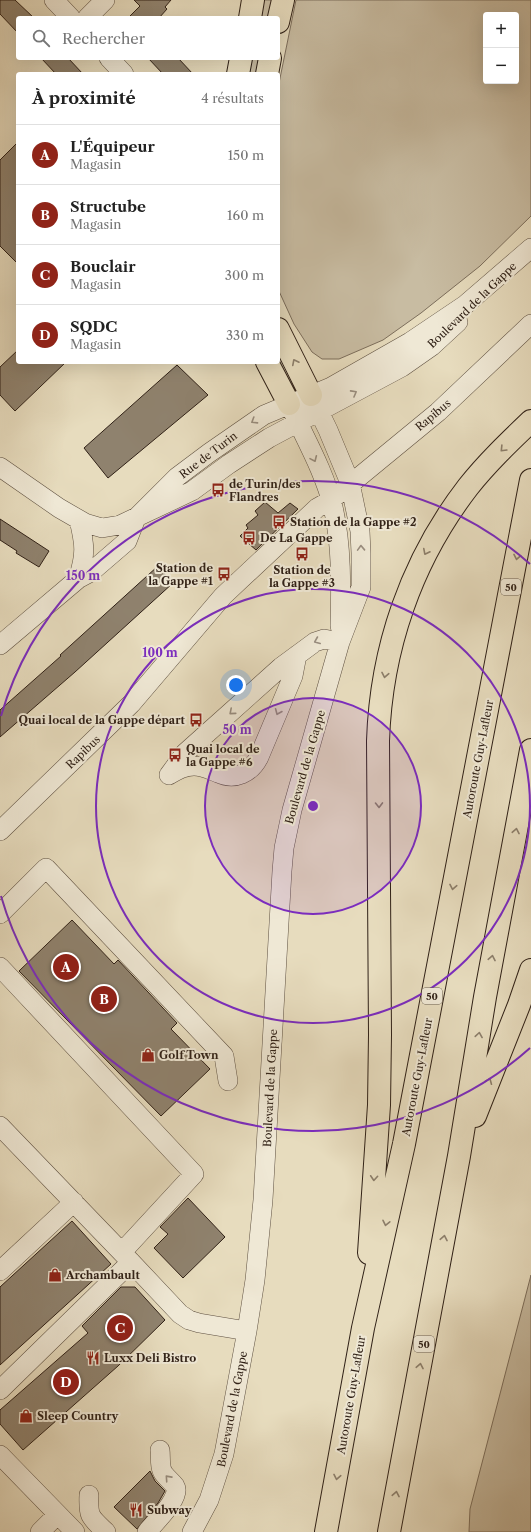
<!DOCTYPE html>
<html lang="fr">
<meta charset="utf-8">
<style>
body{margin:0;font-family:"Libre Caslon Text",serif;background:#f6f6f6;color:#222}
.controls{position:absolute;right:12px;top:12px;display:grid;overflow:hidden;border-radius:4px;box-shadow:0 4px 16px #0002}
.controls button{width:36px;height:36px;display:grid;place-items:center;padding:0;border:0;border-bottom:1px solid #e0e0e0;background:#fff;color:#222;font:20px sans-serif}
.you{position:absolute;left:236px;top:685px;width:14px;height:14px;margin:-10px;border:3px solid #fff;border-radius:50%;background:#1a73e8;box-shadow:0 0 0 6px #1a73e833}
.badge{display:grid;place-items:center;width:26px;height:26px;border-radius:50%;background:#8f2418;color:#fff;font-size:13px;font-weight:700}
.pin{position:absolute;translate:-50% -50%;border:2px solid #fff;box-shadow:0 1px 4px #0006}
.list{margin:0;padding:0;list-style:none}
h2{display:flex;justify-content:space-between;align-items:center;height:52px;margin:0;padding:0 16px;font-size:17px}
h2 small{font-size:13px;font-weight:400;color:#767676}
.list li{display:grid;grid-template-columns:26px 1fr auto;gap:12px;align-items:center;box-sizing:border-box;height:60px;padding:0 16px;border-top:1px solid #e0e0e0}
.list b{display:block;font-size:15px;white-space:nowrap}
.list p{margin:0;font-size:13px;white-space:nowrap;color:#767676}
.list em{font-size:13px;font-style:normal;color:#767676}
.icon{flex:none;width:22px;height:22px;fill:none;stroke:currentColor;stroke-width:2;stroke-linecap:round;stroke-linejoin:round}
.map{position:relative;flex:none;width:531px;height:1532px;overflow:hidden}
.search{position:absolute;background:#fff;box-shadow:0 4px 16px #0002;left:16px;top:16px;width:264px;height:44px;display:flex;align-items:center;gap:10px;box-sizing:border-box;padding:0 14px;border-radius:4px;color:#767676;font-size:15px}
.panel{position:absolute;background:#fff;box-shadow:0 4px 16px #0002;left:16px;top:72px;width:264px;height:292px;border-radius:4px}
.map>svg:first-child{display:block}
</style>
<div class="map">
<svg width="531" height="1532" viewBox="0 0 531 1532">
<rect width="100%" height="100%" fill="#e7dcbe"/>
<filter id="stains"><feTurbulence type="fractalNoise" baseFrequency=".005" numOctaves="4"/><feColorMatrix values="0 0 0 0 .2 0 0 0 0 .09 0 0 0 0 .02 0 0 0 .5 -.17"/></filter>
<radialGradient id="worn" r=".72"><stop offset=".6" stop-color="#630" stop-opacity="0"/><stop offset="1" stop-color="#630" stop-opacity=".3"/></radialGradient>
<path fill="#c8bca2" stroke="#7c6e5c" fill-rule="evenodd" d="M261,0H275L271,18H257Z
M296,0H531V216L480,266L421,313L383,340L339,359H322L312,352L294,324L278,289V88ZM486,15H516V81H486Z
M249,58H263L260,74H245Z
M531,1275V1532H469L470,1509Z"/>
<path fill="#8f826e" stroke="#302117" d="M0,0H15L34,18H18V33L0,14Z
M134,0H171L165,7L167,9L159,18H128L140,6Z
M41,58H68L83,74H56Z
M148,58H178L193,74H163Z
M18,142V264L0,246V160Z
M18,350V362H66L15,411L0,395V367Z
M177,365L208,395L108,478L84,448Z
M265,502L278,513L290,503L298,509L256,550L240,536L248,528L246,525L258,515L255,511Z
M0,519L49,551L39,567L16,553L17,551L0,540Z
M158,566L173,583L75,672L0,737V710L61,656L60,655Z
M72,920L114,964L118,960L177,1023L171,1029L210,1069L161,1116L19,971Z
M188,1198L225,1237L183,1278L154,1248L168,1234L160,1227Z
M72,1221L111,1264L0,1365V1287Z
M121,1287H135L165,1320L118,1366L23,1450L0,1424V1410L88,1333L82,1326Z
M150,1471L155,1481L165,1491L158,1503L137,1529L114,1507Z"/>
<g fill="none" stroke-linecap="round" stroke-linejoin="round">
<g stroke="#5e5041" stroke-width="20">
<path id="minor" d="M54,0L71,18
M87,18L105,0
M109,58L124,74
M293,412C307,442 325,474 333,507C342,546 341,587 340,626
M0,467L59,508L85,523L102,528L120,525L192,491L229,464L269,438L402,367L432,346L458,322
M78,579C86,554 85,545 79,520
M0,645L78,579L91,572L127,541L136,518L177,477L209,453L264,415L331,387L410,342L465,305L531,248
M169,775L185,753L281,667L315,642L324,639L340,642
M169,775C177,770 184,766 194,766C203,766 210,770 218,773C235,781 251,773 259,757L293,676L297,655
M0,831L131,704L223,596L317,508L331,500L438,412L531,324
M0,914L46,868L224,1056L228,1081
M0,967L194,1174L122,1252
M0,1126L131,1262L180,1314L189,1320L199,1323L247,1331
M0,1271L74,1202
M0,1390L131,1262
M0,1455L75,1532
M89,1495C88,1517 90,1517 106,1532
M40,1532L57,1515
M147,1532C154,1523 182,1497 175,1486C172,1482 167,1478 164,1474C159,1468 161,1457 160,1450
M192,1532L209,1500L224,1454L247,1331L255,1280L263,1200L282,871L284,848L292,810L340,642L361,587V553L360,531L350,483L328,430L311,395"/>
</g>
<g stroke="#302117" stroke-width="24">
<path id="highway" d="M250,18L253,0
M278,22L283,0
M238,74L241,58
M267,74L270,58
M278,329L311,395
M267,362L289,404
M475,1116L519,1005L531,970
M369,1253L379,1105L380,1035L378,741C381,649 411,561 468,487C487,463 509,442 531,421
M326,1532L363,1328L404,1144L531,480
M389,1532L459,1156L485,997L531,750"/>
</g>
<use href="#minor" stroke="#efe8d5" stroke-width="19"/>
<use href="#highway" stroke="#e7dcbe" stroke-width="22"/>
</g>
<defs><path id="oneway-chevron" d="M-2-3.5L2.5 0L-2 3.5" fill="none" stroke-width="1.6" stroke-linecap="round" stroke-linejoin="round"/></defs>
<g stroke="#8c7e6a">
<use href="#oneway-chevron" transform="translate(295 362) rotate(-117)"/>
<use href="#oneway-chevron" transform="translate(503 449) rotate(134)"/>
<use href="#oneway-chevron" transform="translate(426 552) rotate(117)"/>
<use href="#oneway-chevron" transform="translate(517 557) rotate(101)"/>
<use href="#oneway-chevron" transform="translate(385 675) rotate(101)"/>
<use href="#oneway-chevron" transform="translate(379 805) rotate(89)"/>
<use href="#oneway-chevron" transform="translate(516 831) rotate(-79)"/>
<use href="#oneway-chevron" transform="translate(453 887) rotate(101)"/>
<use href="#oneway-chevron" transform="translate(492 958) rotate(-79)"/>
<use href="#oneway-chevron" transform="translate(479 1035) rotate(-81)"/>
<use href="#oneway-chevron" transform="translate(489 1081) rotate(-68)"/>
<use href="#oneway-chevron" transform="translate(374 1178) rotate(94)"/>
<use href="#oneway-chevron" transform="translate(386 1223) rotate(102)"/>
<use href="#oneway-chevron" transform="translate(444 1238) rotate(-79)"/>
<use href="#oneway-chevron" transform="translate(420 1366) rotate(-79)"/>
<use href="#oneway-chevron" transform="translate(337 1477) rotate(101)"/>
<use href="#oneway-chevron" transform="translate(396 1494) rotate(-79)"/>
</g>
<g stroke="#998e80">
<use href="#oneway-chevron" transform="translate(354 393) rotate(-29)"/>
<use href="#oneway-chevron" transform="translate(254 421) rotate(148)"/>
<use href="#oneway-chevron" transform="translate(314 459) rotate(66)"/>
<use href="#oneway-chevron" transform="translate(361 548) rotate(-92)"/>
<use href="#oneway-chevron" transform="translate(317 641) rotate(157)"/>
<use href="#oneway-chevron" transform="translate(232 712) rotate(139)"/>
<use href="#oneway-chevron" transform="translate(278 712) rotate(113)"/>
<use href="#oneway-chevron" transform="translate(168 1478) rotate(-132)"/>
</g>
<circle cx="313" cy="806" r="108" fill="#7b2cbf" fill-opacity=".12"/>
<g fill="none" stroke="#7b2cbf" stroke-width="2">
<circle cx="313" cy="806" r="108"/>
<circle cx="313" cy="806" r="217"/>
<path d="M530 1048A325 325 0 0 1 1 896M1 716A325 325 0 0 1 530 564"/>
</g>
<defs>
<g id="bus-bare" transform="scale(1.08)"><path d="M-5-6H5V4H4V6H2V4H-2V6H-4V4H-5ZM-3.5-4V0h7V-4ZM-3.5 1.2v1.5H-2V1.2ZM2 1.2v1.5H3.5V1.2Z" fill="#8f2418" stroke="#efe8d5" stroke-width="2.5" paint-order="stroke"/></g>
<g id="shop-bare" transform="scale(1.08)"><path d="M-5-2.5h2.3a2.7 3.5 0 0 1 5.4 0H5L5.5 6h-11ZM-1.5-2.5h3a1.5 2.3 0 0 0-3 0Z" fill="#8f2418" stroke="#efe8d5" stroke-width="2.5" paint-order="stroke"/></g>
<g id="restaurant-bare" transform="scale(1.08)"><path d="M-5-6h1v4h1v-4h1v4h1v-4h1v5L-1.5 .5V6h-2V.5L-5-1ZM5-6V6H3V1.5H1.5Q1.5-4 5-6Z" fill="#8f2418" stroke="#efe8d5" stroke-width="2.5" paint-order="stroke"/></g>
</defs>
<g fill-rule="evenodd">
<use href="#bus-bare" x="218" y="490"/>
<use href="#bus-bare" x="279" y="522"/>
<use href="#bus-bare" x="249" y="538"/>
<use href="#bus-bare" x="302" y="554"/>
<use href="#bus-bare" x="224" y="574"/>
<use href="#bus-bare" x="196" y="720"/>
<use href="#bus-bare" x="175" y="755"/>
<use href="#shop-bare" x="148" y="1055"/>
<use href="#shop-bare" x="55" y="1275"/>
<use href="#restaurant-bare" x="93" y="1358"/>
<use href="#shop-bare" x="26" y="1416"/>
<use href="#restaurant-bare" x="136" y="1510"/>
</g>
<g text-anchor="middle" stroke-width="4" stroke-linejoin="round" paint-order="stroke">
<g fill="#efe8d5" stroke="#695d50" stroke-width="1">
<rect x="501" y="579" width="20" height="16" rx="3"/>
<rect x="422" y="988" width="20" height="16" rx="3"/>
<rect x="414" y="1336" width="20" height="16" rx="3"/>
</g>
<g font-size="10" font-weight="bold" fill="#302117">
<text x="511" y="591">50</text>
<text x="432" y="1000">50</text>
<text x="424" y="1348">50</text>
</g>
<g font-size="11" fill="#302117" stroke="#efe8d5">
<text transform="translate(472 305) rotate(-44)" y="4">Boulevard de la Gappe</text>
<text transform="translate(433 415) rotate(-40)" y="4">Rapibus</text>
<text transform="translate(208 455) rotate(-37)" y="4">Rue de Turin</text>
<text transform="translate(83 752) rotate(-44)" y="4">Rapibus</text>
<text transform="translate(478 759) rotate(-79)" y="4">Autoroute Guy-Lafleur</text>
<text transform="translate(305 767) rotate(-74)" y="4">Boulevard de la Gappe</text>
<text transform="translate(417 1077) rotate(-79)" y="4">Autoroute Guy-Lafleur</text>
<text transform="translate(270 1088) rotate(-87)" y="4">Boulevard de la Gappe</text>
<text transform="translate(351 1395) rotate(-80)" y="4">Autoroute Guy-Lafleur</text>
<text transform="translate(232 1409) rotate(-79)" y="4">Boulevard de la Gappe</text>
</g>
<g font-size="11" font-weight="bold" fill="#302117" stroke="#efe8d5" text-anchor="start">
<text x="229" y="488">de Turin/des<tspan x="229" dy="13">Flandres</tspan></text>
<text x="290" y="526">Station de la Gappe #2</text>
<text x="260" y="542">De La Gappe</text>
<text x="213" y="572" text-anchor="end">Station de<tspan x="213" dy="13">la Gappe #1</tspan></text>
<text x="302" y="574" text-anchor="middle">Station de<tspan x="302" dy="13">la Gappe #3</tspan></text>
<text x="185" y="724" text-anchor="end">Quai local de la Gappe départ</text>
<text x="186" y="753">Quai local de<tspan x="186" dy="13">la Gappe #6</tspan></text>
<text x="159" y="1059">Golf Town</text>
<text x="66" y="1279">Archambault</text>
<text x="104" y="1362">Luxx Deli Bistro</text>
<text x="37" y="1420">Sleep Country</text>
<text x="147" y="1514">Subway</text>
</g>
</g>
<circle cx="313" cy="806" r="6" fill="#7b2cbf" stroke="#efe8d5" stroke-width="2"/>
<g font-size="12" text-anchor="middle" font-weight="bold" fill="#7b2cbf" stroke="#efe8d5" stroke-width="4" stroke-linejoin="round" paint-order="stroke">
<text x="83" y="580">150 m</text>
<text x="160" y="657">100 m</text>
<text x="237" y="734">50 m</text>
</g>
<rect width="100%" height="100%" filter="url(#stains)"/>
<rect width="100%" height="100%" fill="url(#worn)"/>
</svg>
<div class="controls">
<button>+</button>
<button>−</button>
</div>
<div class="you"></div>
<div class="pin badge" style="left:66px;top:967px">A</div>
<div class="pin badge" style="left:104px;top:999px">B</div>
<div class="pin badge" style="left:120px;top:1328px">C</div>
<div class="pin badge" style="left:66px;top:1382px">D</div>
<div class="search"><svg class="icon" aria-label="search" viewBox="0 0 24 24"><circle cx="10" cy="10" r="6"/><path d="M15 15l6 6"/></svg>Rechercher</div>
<section class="panel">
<h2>À proximité<small>4 résultats</small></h2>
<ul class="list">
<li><span class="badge">A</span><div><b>L'Équipeur</b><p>Magasin</p></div><em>150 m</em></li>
<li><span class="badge">B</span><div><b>Structube</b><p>Magasin</p></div><em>160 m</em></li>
<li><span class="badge">C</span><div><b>Bouclair</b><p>Magasin</p></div><em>300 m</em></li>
<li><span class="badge">D</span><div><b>SQDC</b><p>Magasin</p></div><em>330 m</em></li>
</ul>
</section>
</div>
